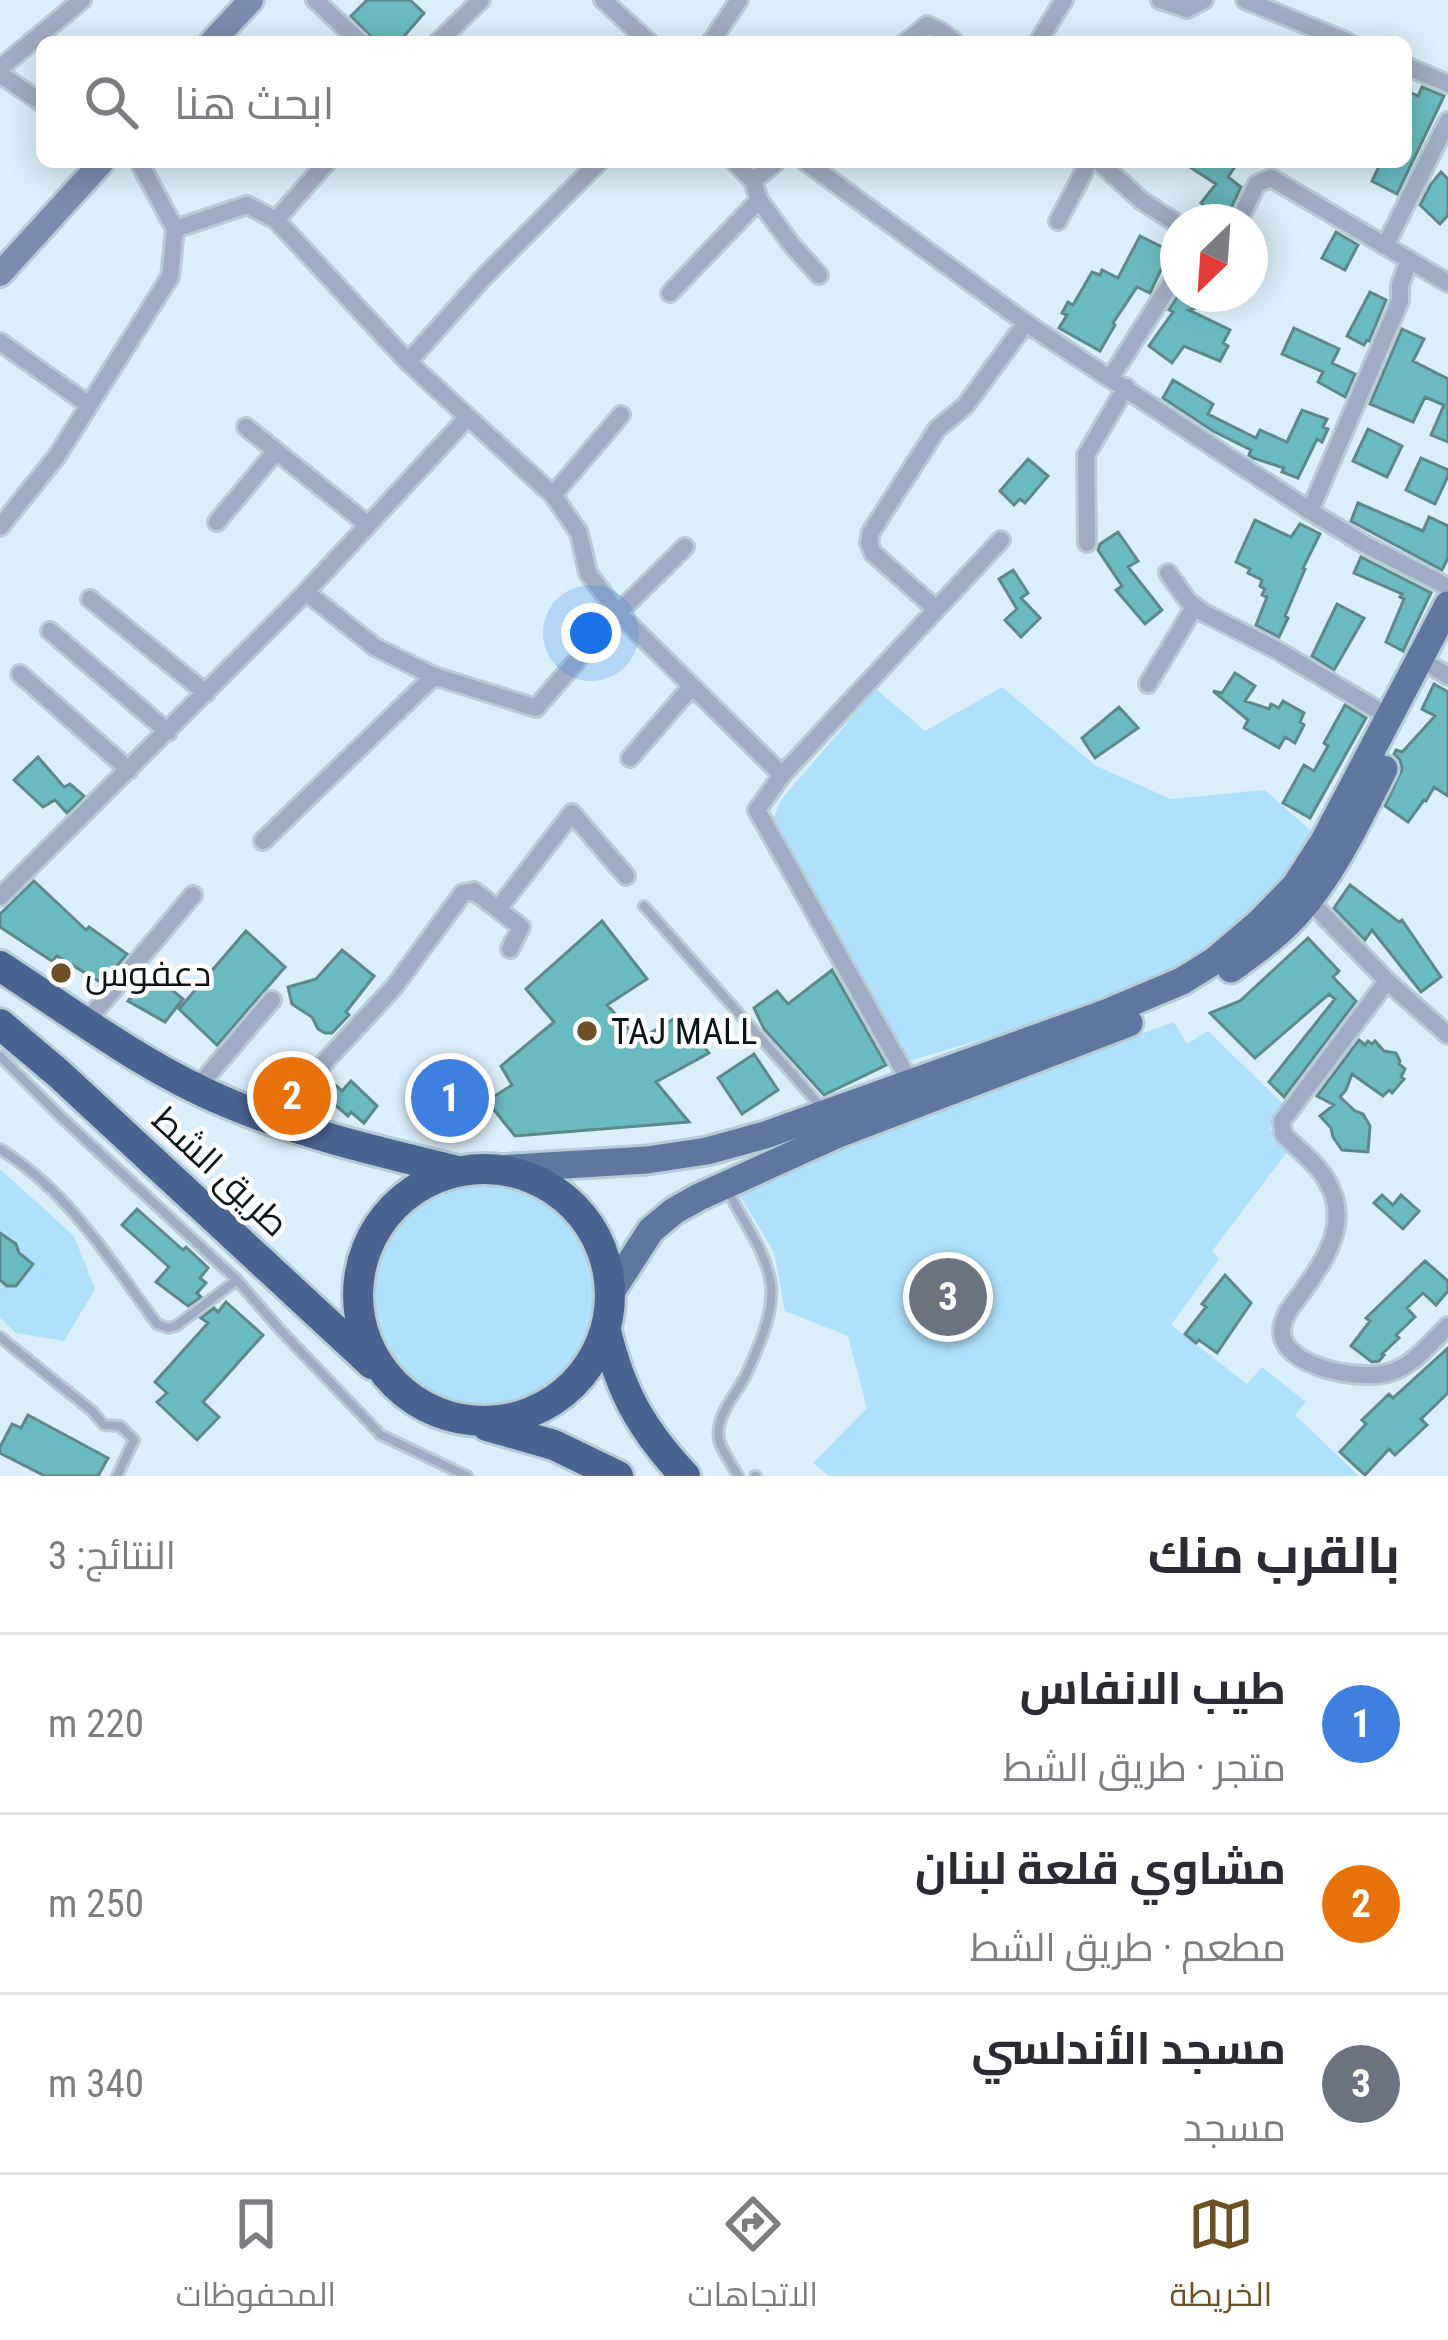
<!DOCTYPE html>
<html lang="ar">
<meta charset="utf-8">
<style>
body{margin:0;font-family:"Roboto Condensed",Cairo,sans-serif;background:#f2f2f3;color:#2b2b33;direction:rtl}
.compass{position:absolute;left:1160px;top:204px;width:108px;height:108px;border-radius:50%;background:#fff;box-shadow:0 6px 30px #0003;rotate:205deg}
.you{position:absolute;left:591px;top:633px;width:42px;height:42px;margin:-30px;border:9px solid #fff;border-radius:50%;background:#1a73e8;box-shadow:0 0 0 18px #1a73e833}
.badge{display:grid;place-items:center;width:78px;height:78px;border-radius:50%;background:#6e5025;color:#fff;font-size:39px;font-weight:700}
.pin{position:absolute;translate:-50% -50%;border:6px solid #fff;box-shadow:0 3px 12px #0006}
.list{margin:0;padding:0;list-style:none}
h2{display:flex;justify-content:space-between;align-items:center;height:156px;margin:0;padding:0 48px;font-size:51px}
h2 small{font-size:39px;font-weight:400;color:#7c7c81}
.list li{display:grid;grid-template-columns:78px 1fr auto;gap:36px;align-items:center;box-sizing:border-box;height:180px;padding:0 48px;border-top:3px solid #e1e1e2}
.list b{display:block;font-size:45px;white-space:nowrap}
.list p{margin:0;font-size:39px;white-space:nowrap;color:#7c7c81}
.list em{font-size:39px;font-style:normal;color:#7c7c81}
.icon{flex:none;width:66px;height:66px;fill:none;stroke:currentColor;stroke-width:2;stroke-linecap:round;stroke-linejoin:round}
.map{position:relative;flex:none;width:1448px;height:1476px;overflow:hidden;direction:ltr}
.search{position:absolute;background:#fff;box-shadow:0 6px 30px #0003;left:36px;right:36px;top:36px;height:132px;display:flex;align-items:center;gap:30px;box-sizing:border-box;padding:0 42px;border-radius:18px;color:#7c7c81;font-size:45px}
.sheet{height:696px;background:#fff}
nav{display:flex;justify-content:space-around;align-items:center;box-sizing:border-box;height:168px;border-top:3px solid #e1e1e2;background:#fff;font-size:33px;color:#7c7c81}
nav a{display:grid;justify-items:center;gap:6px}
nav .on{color:#6e5025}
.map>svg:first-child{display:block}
</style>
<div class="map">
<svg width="1448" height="1476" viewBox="0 0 1448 1476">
<rect width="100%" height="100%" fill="#daeffb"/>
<path fill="#afe1fc" d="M1002,687L1096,766L1171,799L1265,790L1311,831C1298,851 1286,875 1271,893C1182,992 1032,1024 908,1061L773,819L781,800L876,689L925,731Z
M1174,1022L1187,1044L1208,1031L1285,1106L1269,1129L1290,1148L1212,1251L1219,1259L1171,1325L1247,1384L1262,1367L1306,1402L1295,1415L1359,1476H829L813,1463L867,1408L848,1336L785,1311L774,1252L740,1196L839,1143Z
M0,1169L74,1236L95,1289L64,1341L16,1333L0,1318Z
M375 1295a111 111 0 1 1 222 0a111 111 0 1 1-222 0Z"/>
<path fill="#69bbbf" stroke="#5e878a" stroke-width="3" d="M367,0H410L424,13L400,41L373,39L351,16Z
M1422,87L1444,96L1397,194L1372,181L1381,162H1406V91L1418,96Z
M1182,162H1238L1228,177L1241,187L1225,221L1201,203L1216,184Z
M1441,172L1448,179V215L1440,224L1420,205L1431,184Z
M1336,232L1358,245L1345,270L1322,258Z
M1140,236L1170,251L1150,293L1137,287L1113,323L1115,325L1100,351L1059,328L1067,315L1062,313L1068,302L1073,305L1092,272L1100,275L1102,270L1118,278Z
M1370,292L1386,300L1369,341L1367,340L1364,345L1347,336Z
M1179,294H1232V297L1189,310L1230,330L1223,343L1228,346L1220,361L1184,346L1172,363L1149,346L1173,312L1169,310Z
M1294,328L1339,349L1332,363L1355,374L1345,397L1318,382L1323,372L1282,354Z
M1402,329L1424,339L1413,361L1448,379V442L1431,435L1444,405L1425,397L1413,422L1370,404Z
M1173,380L1213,404L1208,414L1256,438L1260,430L1287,442L1302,410L1327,419L1323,427L1328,429L1322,442L1317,439L1298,478L1282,472L1284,468L1253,458L1249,455L1251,450L1213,431L1163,398Z
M1368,429L1402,446L1387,477L1353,461Z
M1421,458L1448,470V476L1435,504L1406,490Z
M1028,459L1048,476L1025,503L1020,499L1014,505L1000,491Z
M1358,503L1423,531L1429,517L1448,526V558L1442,570L1351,521Z
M1255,520L1291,537L1300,524L1320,534L1303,568L1305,569L1285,616L1288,618L1279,637L1256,625L1267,597L1262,595L1265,589L1260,586L1262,580L1248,573L1250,569L1236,562Z
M1118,532L1138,561L1128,567L1162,610L1145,624L1116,590L1122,586L1098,550L1100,544Z
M1361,557L1431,593L1403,651L1386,642L1404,599L1400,597L1402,594L1354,573Z
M1013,570L1028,593L1021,598L1040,618L1021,637L1005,620L1017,609L999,579Z
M1337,604L1364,618L1334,670L1312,656Z
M1235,673L1255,686L1245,701L1269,709L1271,704L1279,708L1283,701L1304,713L1300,722L1304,725L1295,743L1285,737L1279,748L1244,728L1248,720L1213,691L1222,693Z
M1434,684L1448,692V796L1434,787L1426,801L1424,800L1408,822L1385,806L1402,769L1400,760L1394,754L1396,750L1402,752L1406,748L1435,716L1422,709Z
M1345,705L1366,718L1310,818L1283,803L1304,765L1314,771L1328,746L1324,743Z
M1119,707L1138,728L1095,758L1082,738Z
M38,757L64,787L70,784L84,796L67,813L55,800L43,807L14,780Z
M34,881L86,930L89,927L127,954L102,983L57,956L52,961L0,927V914Z
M1350,885L1399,922L1402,920L1441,977L1421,992L1372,930L1365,940L1334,908Z
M602,921L647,979L607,1005L639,1040L680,1015L709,1053L656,1082L689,1122L515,1136L487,1101L512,1085L501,1066L554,1022L526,989Z
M246,931L285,967L217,1045L179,1009Z
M1308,938L1339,971L1333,977L1356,1001L1284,1097L1269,1082L1335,999L1329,994L1255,1058L1210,1013L1240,1001Z
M342,950L374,976L346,1012L349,1015L332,1033H325L318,1029L312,1017L292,1004L288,987L316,979Z
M832,970L886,1065L824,1095L764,1029L754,1008L777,991L788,1004Z
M151,973L183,999L165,1022L128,1001Z
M1359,1040L1365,1045L1368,1041L1372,1044L1375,1041L1384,1051L1396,1053L1400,1061L1399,1064L1405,1069L1401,1077L1404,1079L1392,1093L1389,1090L1383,1096L1352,1074L1346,1090L1340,1097L1355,1111L1363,1114L1370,1126L1368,1152L1342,1150L1333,1137L1331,1128L1320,1116L1334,1105L1317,1096Z
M754,1054L778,1090L742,1114L718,1078Z
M327,1078L342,1091L351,1081L377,1106L364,1123L351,1112L348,1116L318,1090L303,1104Z
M1382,1195L1393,1205L1401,1195L1419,1211L1403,1229L1374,1203Z
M137,1209L183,1250L186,1247L208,1268L200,1278L206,1283L197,1293L201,1297L188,1306L156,1282L169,1267L122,1225Z
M0,1233L16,1244L19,1253L33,1264L16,1286H7L0,1280Z
M1425,1261L1448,1281V1291L1436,1305L1423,1293L1407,1308L1415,1317L1396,1335L1399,1338L1382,1354L1384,1355L1379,1361L1372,1362L1351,1346L1370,1321L1366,1318Z
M932,1268L980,1287L965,1327L916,1308Z
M1225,1275L1251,1303L1217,1353L1199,1340L1196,1343L1185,1334L1206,1307L1202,1304Z
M226,1302L263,1335L203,1402L219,1417L197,1440L157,1402L167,1393L155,1382L208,1323L201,1318L214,1308L218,1312Z
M1448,1348V1393L1421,1419L1427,1425L1395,1455L1389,1449L1365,1475L1340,1452L1366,1424L1362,1420L1389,1394L1393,1398Z
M28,1415L108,1458L98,1476H45L0,1453V1447L12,1424L21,1428Z"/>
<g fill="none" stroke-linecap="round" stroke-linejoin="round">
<g stroke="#b8ccd7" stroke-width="14">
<path id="lane" d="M644,906L823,1109
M0,1056L60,1116L237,1280L283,1333L381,1435L467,1476
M0,1149C70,1193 109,1259 157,1324L168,1328L176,1326L237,1280
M728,1191C742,1220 767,1252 771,1285C774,1314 758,1348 746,1375C736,1395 712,1419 720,1443C724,1454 733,1466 738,1476
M0,1337L92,1411L104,1425L120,1426L134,1440L117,1476
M755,1476H756"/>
</g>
<g stroke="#b8ccd7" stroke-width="22">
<path id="street" d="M315,0L360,42
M603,0L649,42
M1160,0L1187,9L1204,0
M1245,0L1348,42
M438,42L481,0
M711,42L739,0
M906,42L927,25L940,31L955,42
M1038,42L1064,0
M1406,66L1448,84
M0,68L82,0
M0,74L42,103
M139,162L175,229
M806,162L1026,323L1310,511L1364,544L1448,587
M1099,162L1142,201L1178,224
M753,181L776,162
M759,200L791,244L819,275
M276,220L408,362L553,495L579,533L588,573L618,613L782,775
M1058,221L1089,162
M1238,222L1257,184L1271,178L1448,283
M1385,246L1448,121
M670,293L759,200L753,181L735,162
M0,342L89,405
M408,362L484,277L599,162
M1111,377L1178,272
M246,427L367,524
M553,495L621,415
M1310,511L1400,301V285L1409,260
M217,522L276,451
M0,527L57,456L170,277L175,229L247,205L276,220L327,162
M1087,543L1086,455L1126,387
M1168,573L1188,601L1202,612L1275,649L1391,718
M306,592L375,647L434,676L536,708L618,613L685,547
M90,599L206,693
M936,609L873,553L869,543L871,532L937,429L965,406L1026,323
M50,631L168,732
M1435,668L1448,676
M20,674L129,770
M1148,684L1195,606
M630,758L692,686
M263,841L434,676
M1303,894L1387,981L1448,1035
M0,897L306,592L467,418
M498,909L572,813L626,876
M1387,981L1282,1121L1283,1134C1297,1149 1317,1163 1327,1181C1351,1222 1326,1258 1303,1291C1295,1302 1282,1315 1282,1331C1282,1368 1364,1382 1391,1372C1414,1365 1431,1342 1448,1326
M86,1022L193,895
M910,1082L757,810L782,775L1001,540
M197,1088L272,1000
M272,1119L394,987L463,893L474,891L521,927L510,949"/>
</g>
<g stroke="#b8ccd7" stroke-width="30">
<path id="secondary" d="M212,42L251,0
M0,274L102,162"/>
</g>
<g stroke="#b8ccd7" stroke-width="33">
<path id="primary" d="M1231,969C1254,952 1277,936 1296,915C1334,873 1359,818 1384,769
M498,1169L647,1160L707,1151L765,1135L1106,1013L1182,981L1214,961L1260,922L1295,886L1324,841L1448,605
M611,1292L651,1230L674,1211L699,1197L836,1135L1129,1023"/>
</g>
<g stroke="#b8ccd7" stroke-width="36">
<path id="highway" d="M0,966C74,1014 146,1069 228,1103C302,1134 380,1152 458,1171
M0,1024L58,1073L372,1364
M358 1295a126 126 0 1 1 252 0a126 126 0 1 1-252 0Z
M606,1331C621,1393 642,1430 685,1476
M487,1426L554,1445L618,1476"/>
</g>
<use href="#lane" stroke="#a0acc3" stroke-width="8"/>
<use href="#street" stroke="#a0acc3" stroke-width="16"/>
<use href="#secondary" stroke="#7b8dae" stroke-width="24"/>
<use href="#primary" stroke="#61769f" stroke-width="27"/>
<use href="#highway" stroke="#4b6391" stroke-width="30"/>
</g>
<g fill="#6e5025" stroke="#fff" stroke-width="4.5">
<circle cx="61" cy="973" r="12"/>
<circle cx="587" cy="1031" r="12"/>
</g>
<g text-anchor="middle" stroke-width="9" stroke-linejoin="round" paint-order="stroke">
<g font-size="36" fill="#08151b" stroke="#fff" text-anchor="start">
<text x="85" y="986">دعفوس</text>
<text x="611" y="1044">TAJ MALL</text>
</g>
<g font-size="36" fill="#08151b" stroke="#fff">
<text transform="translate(221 1171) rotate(43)" y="13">طريق الشط</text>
</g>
</g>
</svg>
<svg class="compass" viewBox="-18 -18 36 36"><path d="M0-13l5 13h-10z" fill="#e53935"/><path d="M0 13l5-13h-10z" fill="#7c7c81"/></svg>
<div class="you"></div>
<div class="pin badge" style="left:450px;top:1098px;background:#3f7fe0">1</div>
<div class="pin badge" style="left:292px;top:1096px;background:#e8710a">2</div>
<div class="pin badge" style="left:948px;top:1297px;background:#6b7280">3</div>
<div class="search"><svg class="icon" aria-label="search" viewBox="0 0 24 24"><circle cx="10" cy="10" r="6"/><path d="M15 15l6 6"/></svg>ابحث هنا</div>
</div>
<section class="sheet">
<h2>بالقرب منك<small>النتائج: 3</small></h2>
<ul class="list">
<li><span class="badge" style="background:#3f7fe0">1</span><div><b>طيب الانفاس</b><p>متجر · طريق الشط</p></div><em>220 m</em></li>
<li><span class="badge" style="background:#e8710a">2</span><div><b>مشاوي قلعة لبنان</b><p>مطعم · طريق الشط</p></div><em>250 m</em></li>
<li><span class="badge" style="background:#6b7280">3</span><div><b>مسجد الأندلسي</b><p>مسجد</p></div><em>340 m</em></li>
</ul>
</section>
<nav>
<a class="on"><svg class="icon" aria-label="map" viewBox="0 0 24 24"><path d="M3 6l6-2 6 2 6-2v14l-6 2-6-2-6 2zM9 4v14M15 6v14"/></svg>الخريطة</a>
<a><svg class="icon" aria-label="directions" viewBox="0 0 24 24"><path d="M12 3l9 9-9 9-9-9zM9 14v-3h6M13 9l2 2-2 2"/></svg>الاتجاهات</a>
<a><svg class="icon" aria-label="saved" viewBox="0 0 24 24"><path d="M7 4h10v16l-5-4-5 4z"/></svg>المحفوظات</a>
</nav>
